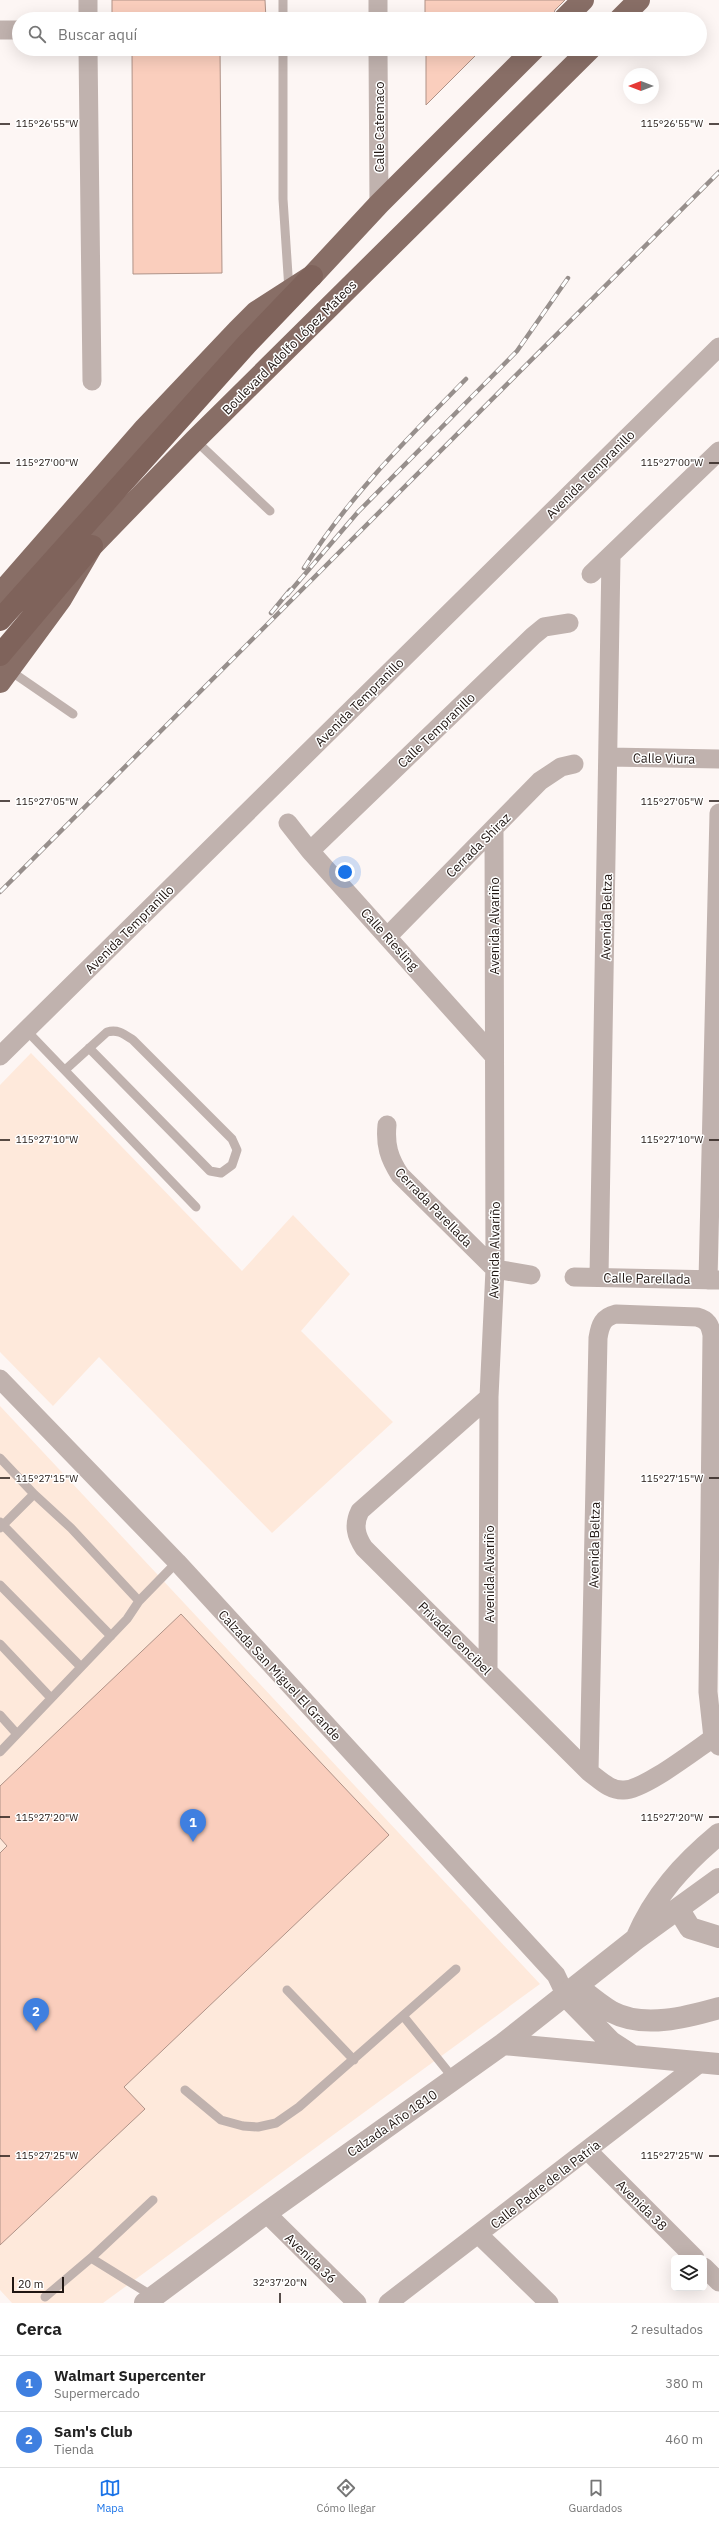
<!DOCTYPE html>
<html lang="es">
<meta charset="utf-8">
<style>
body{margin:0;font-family:"IBM Plex Sans",sans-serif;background:#f2f2f2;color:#222}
.controls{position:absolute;right:12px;bottom:12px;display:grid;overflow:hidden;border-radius:6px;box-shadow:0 4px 16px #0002}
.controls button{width:36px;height:36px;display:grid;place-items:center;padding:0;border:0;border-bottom:1px solid #e0e0e0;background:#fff;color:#222;font:20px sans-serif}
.compass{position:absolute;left:623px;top:68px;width:36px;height:36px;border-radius:50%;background:#fff;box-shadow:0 4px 16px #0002;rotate:270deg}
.scale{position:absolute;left:12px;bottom:10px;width:52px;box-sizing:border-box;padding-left:4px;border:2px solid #201612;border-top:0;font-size:11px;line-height:14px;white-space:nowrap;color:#201612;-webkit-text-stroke:3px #fff;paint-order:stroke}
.you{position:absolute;left:345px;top:872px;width:14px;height:14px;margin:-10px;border:3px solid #fff;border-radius:50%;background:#1a73e8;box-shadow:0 0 0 6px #1a73e833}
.badge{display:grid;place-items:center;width:26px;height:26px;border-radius:50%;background:#1a73e8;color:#fff;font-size:13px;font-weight:700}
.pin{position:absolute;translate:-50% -33px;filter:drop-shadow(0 1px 2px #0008)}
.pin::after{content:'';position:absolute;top:21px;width:14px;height:12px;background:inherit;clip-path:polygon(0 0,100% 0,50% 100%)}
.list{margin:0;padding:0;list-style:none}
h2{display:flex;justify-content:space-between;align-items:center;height:52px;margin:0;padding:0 16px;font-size:17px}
h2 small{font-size:13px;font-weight:400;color:#767676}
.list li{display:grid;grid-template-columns:26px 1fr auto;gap:12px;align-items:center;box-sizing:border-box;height:56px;padding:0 16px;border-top:1px solid #e0e0e0}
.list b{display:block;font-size:15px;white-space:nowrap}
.list p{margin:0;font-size:13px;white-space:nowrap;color:#767676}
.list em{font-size:13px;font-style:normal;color:#767676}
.icon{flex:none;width:22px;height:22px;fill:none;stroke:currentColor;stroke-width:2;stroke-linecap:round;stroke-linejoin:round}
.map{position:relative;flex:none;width:719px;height:2303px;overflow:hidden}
.search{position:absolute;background:#fff;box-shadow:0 4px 16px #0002;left:12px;right:12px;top:12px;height:44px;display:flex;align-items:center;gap:10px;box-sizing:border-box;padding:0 14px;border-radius:22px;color:#767676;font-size:15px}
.sheet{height:164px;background:#fff}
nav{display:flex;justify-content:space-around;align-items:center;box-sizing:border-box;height:56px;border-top:1px solid #e0e0e0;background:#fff;font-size:11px;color:#767676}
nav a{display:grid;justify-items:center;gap:2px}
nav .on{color:#1a73e8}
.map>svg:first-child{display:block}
</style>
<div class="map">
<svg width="719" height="2303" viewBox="0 0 719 2303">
<rect width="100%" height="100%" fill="#fdf6f4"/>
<path fill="#fee9db" d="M31,1053L242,1271L293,1215L350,1274L301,1331L393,1422L272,1533L99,1357L53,1406L0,1352V1085Z
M0,1406L540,1984L103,2303H12L0,2290Z"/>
<path fill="#facebd" stroke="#af9287" d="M112,0H265L266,19H112Z
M425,0H565L555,10L552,19H425Z
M132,49H220L222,273L133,274Z
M426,49H482L426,105Z
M181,1614L389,1835L124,2087L145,2109L0,2245V1853L7,1846L0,1838V1786Z"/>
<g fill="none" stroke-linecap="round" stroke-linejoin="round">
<path stroke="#c0b2ae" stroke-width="9" d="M283,0V19
M283,49V199L289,290
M195,440L270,511
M9,670L73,714
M26,1030L196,1207
M65,1070L107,1032C118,1029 124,1034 133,1040L232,1139L237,1150L232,1165L221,1173L210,1171L89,1048
M0,1458L34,1494
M0,1522L111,1636
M0,1528L34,1494L71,1528L139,1601
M0,1585L81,1667
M0,1644L51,1698
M0,1715L17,1734
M0,1752L127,1619L139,1601L177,1562
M287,1990L354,2060
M404,2017L454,2079
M185,2090L221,2120L243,2126L258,2127L276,2123L299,2107L456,1969
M91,2258L154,2297
M45,2297L91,2258L153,2200"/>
<path stroke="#c0b2ae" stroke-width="19" d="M88,0V19
M378,0V19
M0,30H19
M88,49L92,381
M378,49L379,204
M591,574L719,451
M609,757L719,759
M288,823L310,851L493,1055
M310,851L533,636L544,627L569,623
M388,936L540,781L561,767L574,764
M0,1056L719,347
M387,1125C385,1145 389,1158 400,1175L495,1269L531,1275
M574,1277L719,1280
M599,1277L611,557
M708,1280L719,813
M0,1379L177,1562L556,1975L566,1996
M489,1397L360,1511C353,1525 356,1536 364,1548L589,1772C600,1780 610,1791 624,1790C645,1790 699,1747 719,1734
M488,1671L489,1397L495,1269L494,829
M589,1772L598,1338C600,1325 603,1317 616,1314L697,1317C708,1320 710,1325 712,1335L708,1692L713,1738L719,1746
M588,2151L695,2258
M266,2213L357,2303
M479,2235L549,2303
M704,2267L719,2282
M388,2303L700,2063"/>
<path stroke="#c0b2ae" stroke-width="22" d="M679,1910L690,1928L719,1937
M636,1939C654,1896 683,1864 719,1834
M577,1986C588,1995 600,2005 612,2012C644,2029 687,2017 719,2008
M566,1996L611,2042L631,2055
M503,2044L719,2064
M145,2303L266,2213L503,2044L636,1939L719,1879"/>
<path stroke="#886e66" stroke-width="22" d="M564,19L583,0
M620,19L639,0
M0,594L145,428L237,331L256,312L312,276L379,204L534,49
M0,682L61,599L92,546L195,440L590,49"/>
<path stroke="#7f635b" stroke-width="22" d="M0,620L247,344L312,276
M0,655L92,546"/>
<g stroke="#978f8c" stroke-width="4.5">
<path id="rail" d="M304,568C350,495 406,440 466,379
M287,595L358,512L517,351L568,278
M271,613L290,590
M0,892L719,172"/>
</g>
<use href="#rail" stroke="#fff" stroke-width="3" stroke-dasharray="9" stroke-linecap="butt"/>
</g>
<path fill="none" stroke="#201612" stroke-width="1.5" d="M0,124H10M709,124H719M0,463H10M709,463H719M0,801H10M709,801H719M0,1140H10M709,1140H719M0,1478H10M709,1478H719M0,1817H10M709,1817H719M0,2156H10M709,2156H719M280,2293V2303"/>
<g text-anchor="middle" stroke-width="3" stroke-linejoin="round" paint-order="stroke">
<g font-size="13" fill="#201612" stroke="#fff">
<text transform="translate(379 127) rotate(-90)" y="5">Calle Catemaco</text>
<text transform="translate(289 347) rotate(-45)" y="5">Boulevard Adolfo López Mateos</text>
<text transform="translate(590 474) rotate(-45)" y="5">Avenida Tempranillo</text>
<text transform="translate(359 702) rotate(-45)" y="5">Avenida Tempranillo</text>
<text transform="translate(436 730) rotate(-44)" y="5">Calle Tempranillo</text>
<text transform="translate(664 758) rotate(1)" y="5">Calle Viura</text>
<text transform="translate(478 845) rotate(-45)" y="5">Cerrada Shiraz</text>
<text transform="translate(606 917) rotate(-89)" y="5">Avenida Beltza</text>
<text transform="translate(494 926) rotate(-90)" y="5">Avenida Alvariño</text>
<text transform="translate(129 929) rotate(-45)" y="5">Avenida Tempranillo</text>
<text transform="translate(390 939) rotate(48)" y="5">Calle Riesling</text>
<text transform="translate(434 1207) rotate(46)" y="5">Cerrada Parellada</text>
<text transform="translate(494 1250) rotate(-89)" y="5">Avenida Alvariño</text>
<text transform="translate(647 1278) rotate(1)" y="5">Calle Parellada</text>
<text transform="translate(594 1545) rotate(-89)" y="5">Avenida Beltza</text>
<text transform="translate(489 1574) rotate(-90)" y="5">Avenida Alvariño</text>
<text transform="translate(455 1638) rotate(45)" y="5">Privada Cencibel</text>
<text transform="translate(280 1675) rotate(47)" y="5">Calzada San Miguel El Grande</text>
<text transform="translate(392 2123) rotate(-35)" y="5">Calzada Año 1810</text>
<text transform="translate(545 2184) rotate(-38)" y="5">Calle Padre de la Patria</text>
<text transform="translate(642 2205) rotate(45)" y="5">Avenida 38</text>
<text transform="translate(311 2258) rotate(44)" y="5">Avenida 36</text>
</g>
</g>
<g font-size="10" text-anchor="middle" fill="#201612" stroke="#fff" stroke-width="3" stroke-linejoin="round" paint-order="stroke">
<text x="672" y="127">115°26'55"W</text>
<text x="47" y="127">115°26'55"W</text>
<text x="672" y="466">115°27'00"W</text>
<text x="47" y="466">115°27'00"W</text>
<text x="672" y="805">115°27'05"W</text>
<text x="47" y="805">115°27'05"W</text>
<text x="47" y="1143">115°27'10"W</text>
<text x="672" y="1143">115°27'10"W</text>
<text x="47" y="1482">115°27'15"W</text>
<text x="672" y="1482">115°27'15"W</text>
<text x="47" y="1821">115°27'20"W</text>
<text x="672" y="1821">115°27'20"W</text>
<text x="672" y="2159">115°27'25"W</text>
<text x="47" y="2159">115°27'25"W</text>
<text x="280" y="2286">32°37'20"N</text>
</g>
</svg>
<div class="controls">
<button><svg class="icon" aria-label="layers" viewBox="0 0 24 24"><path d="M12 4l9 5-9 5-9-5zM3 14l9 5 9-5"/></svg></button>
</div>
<svg class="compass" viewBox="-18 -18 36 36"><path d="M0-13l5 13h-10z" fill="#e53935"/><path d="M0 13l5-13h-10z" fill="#767676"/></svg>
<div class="scale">20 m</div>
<div class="you"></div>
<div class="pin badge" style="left:193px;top:1842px;background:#3f7fe0">1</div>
<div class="pin badge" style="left:36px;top:2031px;background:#3f7fe0">2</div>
<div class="search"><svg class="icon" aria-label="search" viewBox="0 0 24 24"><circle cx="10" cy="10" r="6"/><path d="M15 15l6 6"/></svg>Buscar aquí</div>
</div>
<section class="sheet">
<h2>Cerca<small>2 resultados</small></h2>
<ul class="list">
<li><span class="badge" style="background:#3f7fe0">1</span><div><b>Walmart Supercenter</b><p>Supermercado</p></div><em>380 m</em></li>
<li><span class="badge" style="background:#3f7fe0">2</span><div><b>Sam's Club</b><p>Tienda</p></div><em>460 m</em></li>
</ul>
</section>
<nav>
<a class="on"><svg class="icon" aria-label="map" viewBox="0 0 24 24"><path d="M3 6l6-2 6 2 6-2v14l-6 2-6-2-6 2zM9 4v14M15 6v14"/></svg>Mapa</a>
<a><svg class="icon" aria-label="directions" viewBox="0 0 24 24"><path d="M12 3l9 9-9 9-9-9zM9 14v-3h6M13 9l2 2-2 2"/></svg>Cómo llegar</a>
<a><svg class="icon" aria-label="saved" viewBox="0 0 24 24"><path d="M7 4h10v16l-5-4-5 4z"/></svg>Guardados</a>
</nav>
